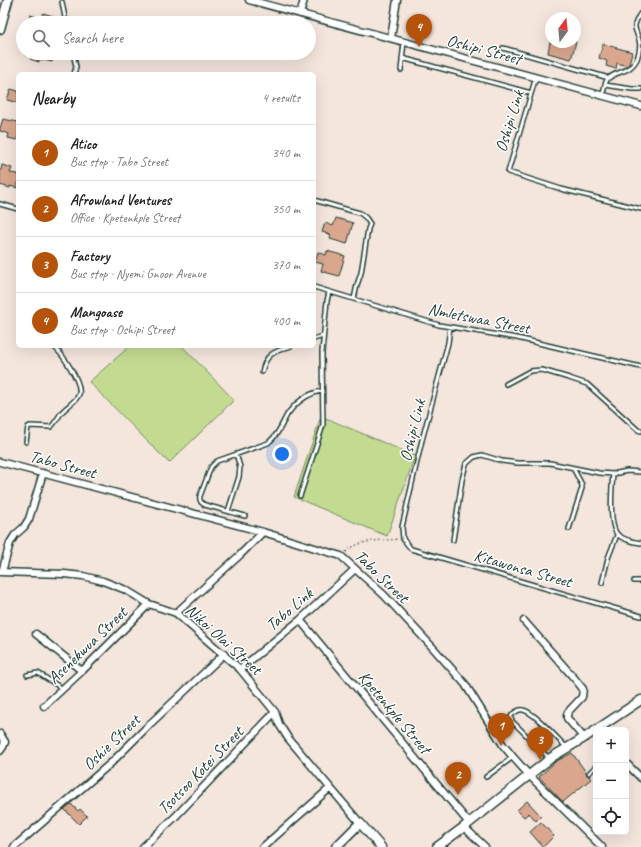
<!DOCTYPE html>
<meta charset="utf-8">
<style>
body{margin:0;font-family:Caveat,sans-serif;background:#f6f6f6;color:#202124}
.controls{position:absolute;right:12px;bottom:12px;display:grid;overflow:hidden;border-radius:6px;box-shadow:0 4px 16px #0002}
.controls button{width:36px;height:36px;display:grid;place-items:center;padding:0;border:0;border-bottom:1px solid #e0e0e0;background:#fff;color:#202124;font:20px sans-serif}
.compass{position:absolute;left:545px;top:12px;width:36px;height:36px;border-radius:50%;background:#fff;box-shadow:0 4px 16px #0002;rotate:15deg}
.you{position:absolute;left:282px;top:454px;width:14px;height:14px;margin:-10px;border:3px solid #fff;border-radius:50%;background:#1a73e8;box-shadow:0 0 0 6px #1a73e833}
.badge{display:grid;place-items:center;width:26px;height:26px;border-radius:50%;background:#b45309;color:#fff;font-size:13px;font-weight:700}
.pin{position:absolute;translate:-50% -33px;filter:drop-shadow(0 1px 2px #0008)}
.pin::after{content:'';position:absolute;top:21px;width:14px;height:12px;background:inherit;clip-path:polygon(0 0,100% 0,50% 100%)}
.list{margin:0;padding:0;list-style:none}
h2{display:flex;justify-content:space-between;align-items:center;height:52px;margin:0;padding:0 16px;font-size:17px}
h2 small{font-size:13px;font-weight:400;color:#757577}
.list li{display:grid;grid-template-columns:26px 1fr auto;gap:12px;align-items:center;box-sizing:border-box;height:56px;padding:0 16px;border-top:1px solid #e0e0e0}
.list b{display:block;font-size:15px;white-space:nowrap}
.list p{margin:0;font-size:13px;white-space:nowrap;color:#757577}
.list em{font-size:13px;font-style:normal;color:#757577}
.icon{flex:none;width:22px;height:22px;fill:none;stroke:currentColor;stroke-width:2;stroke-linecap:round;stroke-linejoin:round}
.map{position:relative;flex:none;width:641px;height:847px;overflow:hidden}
.search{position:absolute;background:#fff;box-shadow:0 4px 16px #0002;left:16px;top:16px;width:300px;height:44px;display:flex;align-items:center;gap:10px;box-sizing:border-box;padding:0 14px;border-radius:22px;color:#757577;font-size:15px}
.panel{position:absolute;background:#fff;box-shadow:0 4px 16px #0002;left:16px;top:72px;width:300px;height:276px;border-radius:6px}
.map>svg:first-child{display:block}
</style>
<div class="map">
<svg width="641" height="847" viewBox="0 0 641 847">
<rect width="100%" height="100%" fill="#f4e5dd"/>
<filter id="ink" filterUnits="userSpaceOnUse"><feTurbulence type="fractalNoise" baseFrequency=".025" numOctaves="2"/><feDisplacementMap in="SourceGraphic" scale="8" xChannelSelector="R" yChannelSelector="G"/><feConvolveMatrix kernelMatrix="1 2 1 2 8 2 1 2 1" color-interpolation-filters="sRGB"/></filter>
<g filter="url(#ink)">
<path fill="#c3db91" stroke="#718c62" d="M130,346H182L234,400L169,463L89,382Z
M321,416L415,456L387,536L294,497Z"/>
<path fill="#daa78e" stroke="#1f3d34" d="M43,13L53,16L52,21H53L52,23H28L30,15L42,18Z
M550,42H576L571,59L548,53Z
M603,44L632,52L629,64L627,66L617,63L616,69L606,66L607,61L599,58Z
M25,53H55L52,62L39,59V62L30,59L31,56L25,55Z
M11,89L18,91V103L7,100Z
M3,119L18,122V135L17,140L8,138L9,134L0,131V128Z
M2,165L12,168L10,173L18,174V188L10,186V188L0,185V170H1Z
M336,218L353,223L347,244L330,239L331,235L322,232L325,223L333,226Z
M327,251L345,256L339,276L321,271L323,264L315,262L318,252L326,255Z
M572,753L586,772L587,775L589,776L591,779L563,802L539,777L555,762Z
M527,801L541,816L536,821L529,813L524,817L517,810Z
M71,804L78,811L80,809L87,816L79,824L64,809Z
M541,822L554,836L543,847L530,832Z"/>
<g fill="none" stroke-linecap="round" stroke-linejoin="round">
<g stroke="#1f3d34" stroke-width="6">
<path id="service" d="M62,2L66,23
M503,48L609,78
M73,53L76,67L74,74
M402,58L531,93
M401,70L404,42
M536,77L508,172L561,189L641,209
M605,85L632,89H641
M603,95C604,90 604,84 607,80C614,70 629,75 637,59C639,53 641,46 639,40C638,36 636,32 635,28C634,23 638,18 640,14
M314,200L345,209L360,213L366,218L370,224L368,229L361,273L357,285L354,299
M0,204L18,209
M314,287L439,325L517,338L641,367
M450,327L448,343L422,440L402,527L403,539L411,549L551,590L641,616
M314,339L323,336
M262,372C266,353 274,352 291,346
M506,384L530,371L542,370L569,378L587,384L638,430L641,431
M26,442L28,427L30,426L51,427C56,422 58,417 62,412C67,406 77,401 79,394C82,382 62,353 53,346
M613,474C612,487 608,526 618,535C624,540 634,542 641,543
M300,496L323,425L322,352L327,301L329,292
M228,511L239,477L240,467L236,454
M245,516L205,505C201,503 199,501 200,496L211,467L217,461L268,443C278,435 281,426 287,415C295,403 308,393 322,391
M569,529L582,488V485L573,468
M453,540L462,480L466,464L474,457L482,455L502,461L517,463H550L599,473L613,474L627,471L641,472
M634,581H641
M602,583L608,558L617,535
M27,675L38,673L63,689
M549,758L512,721C510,717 511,715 514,713C517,711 519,709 523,710C533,711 557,738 566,747
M589,773L596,766
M486,777L513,757"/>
</g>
<g stroke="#1f3d34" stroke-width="9">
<path id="minor" d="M249,0L641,106
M300,14L304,0
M391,38L397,0
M0,462L263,532L341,556L384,595L435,650L465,684L503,745L513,757L529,775L602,847
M0,572L64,574L83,576L103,581L126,590L149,604L176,613L240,669L275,712L279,724L288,738L360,823
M2,572L10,543L15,535L24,527L29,519L43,473
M176,613L240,555L263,532
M300,620L469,823
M524,621L575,679L583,689L582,697L568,712L567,715V718L584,738
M36,634L82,671
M240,669L300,620L355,569
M44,706L82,671L149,604
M0,734L5,742L3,747L0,751
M626,763L641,778
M464,827L485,847
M14,847L111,763L151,723L224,654
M143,847L175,817L275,712
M263,847L330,788"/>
</g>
<g stroke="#1f3d34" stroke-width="11">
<path id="tertiary" d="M0,29L8,0
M336,847L360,823L381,847
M437,847L464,827L552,757L584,738L641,700"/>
</g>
<path stroke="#1f3d34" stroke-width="1.5" stroke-dasharray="1 3" stroke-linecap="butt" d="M346,552C360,539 380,541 399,539"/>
<use href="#service" stroke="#fff" stroke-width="3"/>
<use href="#minor" stroke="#fff" stroke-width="6"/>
<use href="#tertiary" stroke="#fff" stroke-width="8"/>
</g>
</g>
<g text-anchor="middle" stroke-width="3" stroke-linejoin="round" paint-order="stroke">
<g font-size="17" fill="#1f3d34" stroke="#fff">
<text transform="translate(484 49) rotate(15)" y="6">Oshipi Street</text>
<text transform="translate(509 121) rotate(-73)" y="6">Oshipi Link</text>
<text transform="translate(479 318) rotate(11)" y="6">Nmletswaa Street</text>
<text transform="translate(412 430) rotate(-76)" y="6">Oshipi Link</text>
<text transform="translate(63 464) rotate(15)" y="6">Tabo Street</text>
<text transform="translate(523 568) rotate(16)" y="6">Kitawonsa Street</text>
<text transform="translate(382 576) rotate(44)" y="6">Tabo Street</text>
<text transform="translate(289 609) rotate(-41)" y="6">Tabo Link</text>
<text transform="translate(224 639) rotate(42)" y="6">Nikoi Olai Street</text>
<text transform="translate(87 645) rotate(-44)" y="6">Asenekwua Street</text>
<text transform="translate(395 712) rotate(50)" y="6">Kpetenkple Street</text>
<text transform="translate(111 742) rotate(-44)" y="6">Oshie Street</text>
<text transform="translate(200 770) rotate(-46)" y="6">Tsotsoo Kotei Street</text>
</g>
</g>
</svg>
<div class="controls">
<button>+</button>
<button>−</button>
<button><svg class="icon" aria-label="locate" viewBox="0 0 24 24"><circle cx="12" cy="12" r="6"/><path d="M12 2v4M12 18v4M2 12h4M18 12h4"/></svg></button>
</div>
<svg class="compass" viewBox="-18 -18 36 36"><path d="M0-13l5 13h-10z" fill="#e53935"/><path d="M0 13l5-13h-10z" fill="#757577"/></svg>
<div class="you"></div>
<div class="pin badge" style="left:501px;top:746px">1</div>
<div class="pin badge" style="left:458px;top:795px">2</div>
<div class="pin badge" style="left:540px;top:760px">3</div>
<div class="pin badge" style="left:419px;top:47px">4</div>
<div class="search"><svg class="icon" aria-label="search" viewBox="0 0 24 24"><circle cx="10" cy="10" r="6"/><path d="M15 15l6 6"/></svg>Search here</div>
<section class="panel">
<h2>Nearby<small>4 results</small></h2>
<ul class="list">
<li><span class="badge">1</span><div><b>Atico</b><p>Bus stop · Tabo Street</p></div><em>340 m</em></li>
<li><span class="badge">2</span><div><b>Afrowland Ventures</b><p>Office · Kpetenkple Street</p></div><em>350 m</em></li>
<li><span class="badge">3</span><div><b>Factory</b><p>Bus stop · Nyemi Gnoor Avenue</p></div><em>370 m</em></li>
<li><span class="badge">4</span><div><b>Mangoase</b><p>Bus stop · Oshipi Street</p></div><em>400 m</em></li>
</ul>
</section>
</div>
